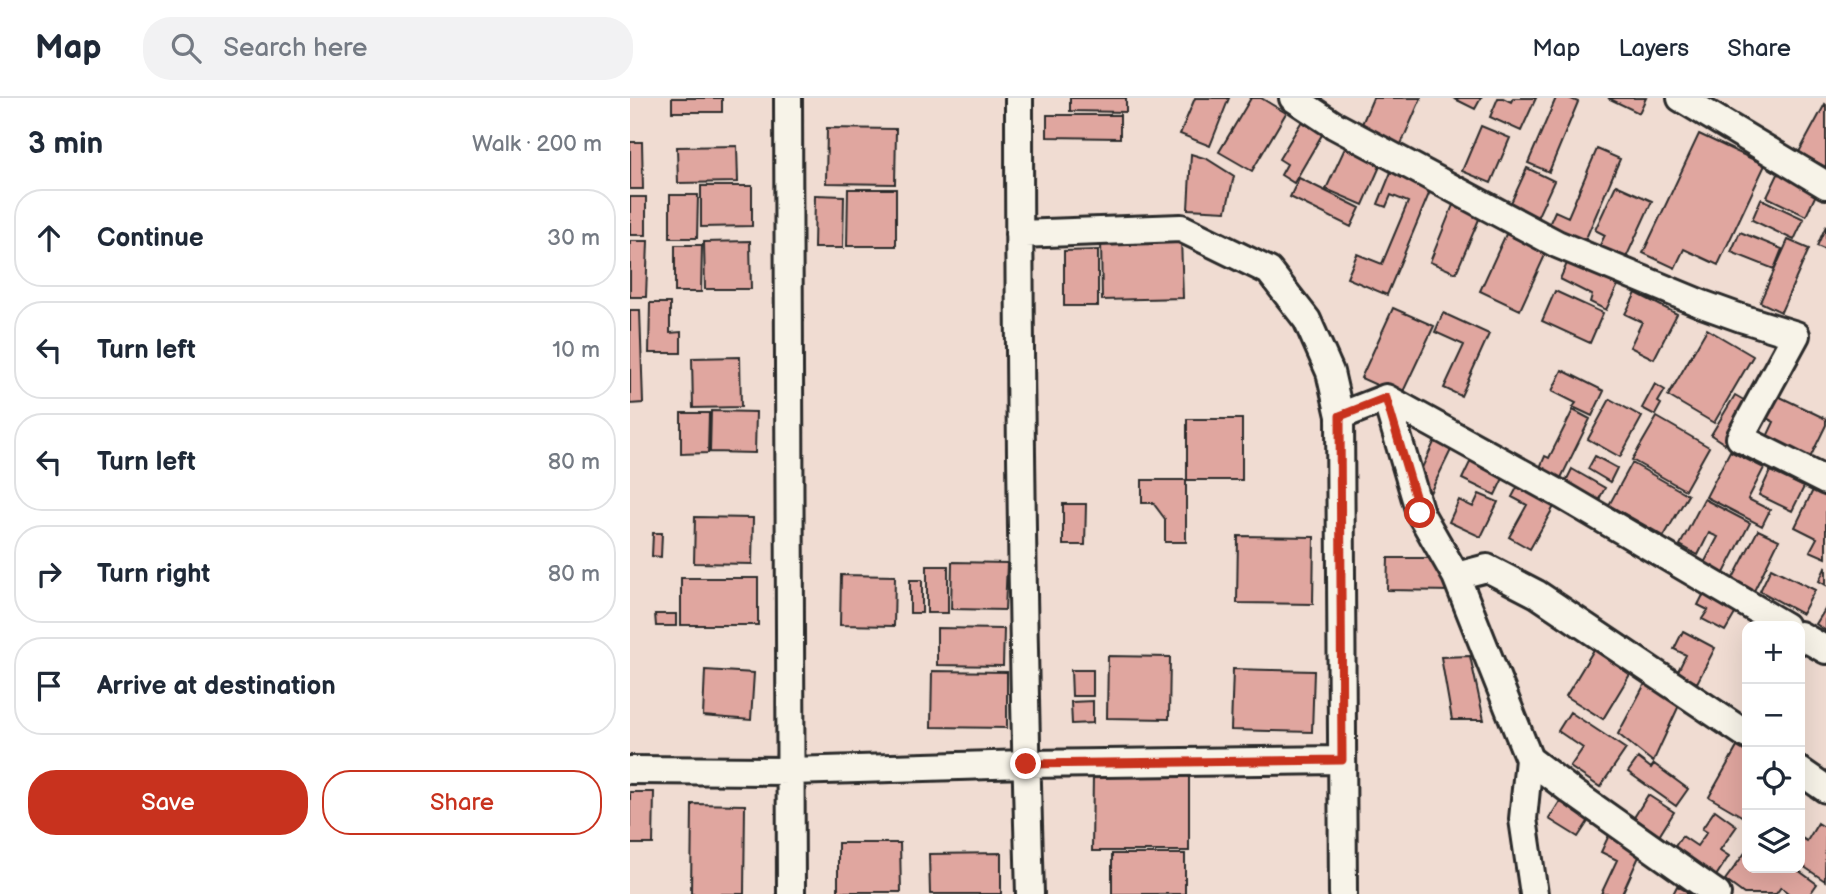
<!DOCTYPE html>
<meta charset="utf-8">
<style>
body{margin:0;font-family:"Balsamiq Sans",sans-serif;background:#f2f2f3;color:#1f2937}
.controls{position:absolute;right:21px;bottom:21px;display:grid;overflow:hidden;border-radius:14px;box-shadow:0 7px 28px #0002}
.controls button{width:63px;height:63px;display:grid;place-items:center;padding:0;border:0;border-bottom:2px solid #e0e1e3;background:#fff;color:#1f2937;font:35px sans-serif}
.stop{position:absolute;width:21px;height:21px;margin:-16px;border:5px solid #c8321e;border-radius:50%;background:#fff}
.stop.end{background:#c8321e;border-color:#fff;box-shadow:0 2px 7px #0008}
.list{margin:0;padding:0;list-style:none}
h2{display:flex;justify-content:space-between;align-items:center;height:91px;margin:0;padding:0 28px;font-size:30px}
h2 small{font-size:23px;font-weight:400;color:#747a83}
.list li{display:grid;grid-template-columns:46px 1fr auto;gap:21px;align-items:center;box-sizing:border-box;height:98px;margin:0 14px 14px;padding:0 14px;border:2px solid #e0e1e3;border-radius:28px}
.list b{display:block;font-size:26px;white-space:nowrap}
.list em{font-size:23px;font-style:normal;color:#747a83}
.actions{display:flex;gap:14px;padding:21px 28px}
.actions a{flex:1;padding:16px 0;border:2px solid #c8321e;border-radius:28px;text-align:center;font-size:24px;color:#c8321e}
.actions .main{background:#c8321e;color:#fff}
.icon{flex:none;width:38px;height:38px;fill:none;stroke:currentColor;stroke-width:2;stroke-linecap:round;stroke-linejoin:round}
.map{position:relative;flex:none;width:1196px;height:796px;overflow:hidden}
header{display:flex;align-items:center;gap:42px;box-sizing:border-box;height:98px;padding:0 35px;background:#fff;border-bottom:2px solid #e0e1e3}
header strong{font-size:33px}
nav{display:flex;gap:38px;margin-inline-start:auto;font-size:24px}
.search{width:490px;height:63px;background:#f2f2f3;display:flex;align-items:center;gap:18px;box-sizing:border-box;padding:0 24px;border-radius:28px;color:#747a83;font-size:26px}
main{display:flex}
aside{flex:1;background:#fff}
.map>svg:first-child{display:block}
</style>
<header>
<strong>Map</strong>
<div class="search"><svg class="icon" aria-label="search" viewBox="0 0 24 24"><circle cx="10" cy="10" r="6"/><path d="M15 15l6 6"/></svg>Search here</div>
<nav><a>Map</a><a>Layers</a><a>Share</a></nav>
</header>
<main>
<aside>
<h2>3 min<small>Walk · 200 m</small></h2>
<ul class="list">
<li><svg class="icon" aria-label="ahead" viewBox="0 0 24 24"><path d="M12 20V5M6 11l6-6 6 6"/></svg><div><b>Continue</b></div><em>30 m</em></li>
<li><svg class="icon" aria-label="left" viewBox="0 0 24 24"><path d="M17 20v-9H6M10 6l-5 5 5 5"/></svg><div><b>Turn left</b></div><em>10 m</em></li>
<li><svg class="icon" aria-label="left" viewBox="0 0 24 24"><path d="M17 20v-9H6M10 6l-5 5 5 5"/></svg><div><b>Turn left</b></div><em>80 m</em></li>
<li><svg class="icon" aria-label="right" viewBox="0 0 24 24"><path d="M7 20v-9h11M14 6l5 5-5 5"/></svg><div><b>Turn right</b></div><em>80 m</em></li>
<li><svg class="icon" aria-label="arrive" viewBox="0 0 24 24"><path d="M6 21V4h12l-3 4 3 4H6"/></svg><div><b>Arrive at destination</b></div></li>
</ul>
<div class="actions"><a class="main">Save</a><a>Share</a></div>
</aside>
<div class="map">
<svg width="1196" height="796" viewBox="0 0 1196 796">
<rect width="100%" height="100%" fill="#f0dcd2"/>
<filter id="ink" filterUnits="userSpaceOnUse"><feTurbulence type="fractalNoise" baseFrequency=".0143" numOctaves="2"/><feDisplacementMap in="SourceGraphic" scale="14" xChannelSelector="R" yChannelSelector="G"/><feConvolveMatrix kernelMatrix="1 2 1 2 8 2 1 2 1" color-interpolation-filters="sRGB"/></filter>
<g filter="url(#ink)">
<path fill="#e0a69f" stroke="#2b2b2b" stroke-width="2" d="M42,0H92V14H42Z
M440,0H496V14L440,13Z
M565,0H599L580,48L550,36Z
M621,0H631L656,15L622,73L589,54Z
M743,0H791L769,51L729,33Z
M823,0H851L845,11Z
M868,0H873L881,4L883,0H906L891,33L860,19Z
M926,0H939L948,4L919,74L898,65Z
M978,0H1016L1009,15Z
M1195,6L1196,7V69L1169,54Z
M417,17H490V40L417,39Z
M672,23L693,35L664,85L651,77L657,66L649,61Z
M851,28L880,40L861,85L832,73Z
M197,30L266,31L265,86L196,85Z
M1069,36L1135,67L1088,167L1054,151L1045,170L1013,155Z
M0,44H12L13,91H0Z
M107,48L108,84L48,85L47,49Z
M715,50L751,66L733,107L696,91Z
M967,51L990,61L954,145L918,129L925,113L938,119Z
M561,56L577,61L604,78L596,113L558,111Z
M897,70L924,83L907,120L880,107Z
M1150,72L1189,90L1176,118L1137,99Z
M761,74L801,91L757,197L717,180L727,156L752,166L778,104L761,97L756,109L748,106Z
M669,80L730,110L721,129L660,99Z
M986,87L1022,103L995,162L969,149L975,137L965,132Z
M71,88H122V128L71,129Z
M218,91H266V148H217Z
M40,97H68L67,140H40Z
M185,97L214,98L213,150H184Z
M0,99H16V137H0Z
M1131,101L1174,121L1164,142L1122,122Z
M823,107L850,119L826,175L800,164Z
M1196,128V152L1187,148Z
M1110,134L1152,151L1144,171L1101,154Z
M876,136L916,155L890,212L850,193Z
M551,140L553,200L472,202L471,142Z
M1158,142L1179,151L1151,214L1130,204Z
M0,143H18L16,199H0Z
M120,143L121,191H75L74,144Z
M45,147H72L71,194H45Z
M468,152V208H434V153Z
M938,163L988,187L976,212L960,204L962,197L930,181Z
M925,193L973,215L960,245L912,223Z
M1006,195L1047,216L1024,261L1000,249L1012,224L995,216Z
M20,205H40V235L51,234V255H19Z
M763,210L804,228L771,298L731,280Z
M0,212H10L13,305L0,306Z
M813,215L859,236L831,298L814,290L834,247L805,234Z
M1077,231L1123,258L1084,325L1038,298Z
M110,259L111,309L63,310L62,260Z
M932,272L974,293L962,318L943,309L946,305L922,293Z
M1025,286L1035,292L1028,304L1031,306L1025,317L1012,310Z
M1105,297L1119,305L1095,346L1081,337Z
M1146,297L1196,321V327L1178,364L1135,343L1144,324L1135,319Z
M980,301L1012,319L990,359L958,341Z
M943,312L960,321L930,382L909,372L915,358L919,360Z
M81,313L126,314L125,355L80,354Z
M51,315H79L78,355L51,356Z
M1027,319L1079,349L1055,392L1002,362Z
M557,321H612V382H557Z
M806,340L823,348L800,395L790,374Z
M1100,353L1134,370L1118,401L1140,412L1132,428L1076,399Z
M843,358L876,374L865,397L832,381Z
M965,358L987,370L980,384L958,371Z
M1002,365L1058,397L1034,438L979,407Z
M942,371L975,390L967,405L934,387Z
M1140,373L1174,389L1162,413L1129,397Z
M512,382H556V444H535V421L523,405H512Z
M890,384L926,405L900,451L879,439L897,407L882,399Z
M1183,392L1196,399V460L1180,453L1187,440L1165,429Z
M849,396L868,404L851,439L819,424L829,402L843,409Z
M1074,401L1120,425L1093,477L1073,467L1088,439L1079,435L1068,457L1050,447Z
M433,406H456L455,447H433Z
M65,419L123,420L122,466L64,465Z
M1128,432L1149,442L1124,493L1102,482Z
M23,435H32L31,459L22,458Z
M608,438L684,439L683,506L607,505Z
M758,460H808L822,493L757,492Z
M322,464L377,465L375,512L321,511Z
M297,468H318V515H297Z
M1196,468V487L1189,483Z
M1141,470L1185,492L1172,516L1130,493Z
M211,477L265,478L264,528L210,527Z
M51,480H128V527H51Z
M280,482H292V515H280Z
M1076,491L1109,509L1095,533L1072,521L1078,512L1068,507Z
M1196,510V533L1186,526Z
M25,516H46V528H26Z
M307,530L374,531L373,568L307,567Z
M1053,533L1085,550L1067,585L1047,575L1056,557L1044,551Z
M965,550L1002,573L973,621L936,598Z
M478,558L540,559L539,621L477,620Z
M840,558L854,622H822L811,559Z
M603,571L684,573L682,634L601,632Z
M75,572L124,575L121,622L73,618Z
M441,572H463V598H442Z
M302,573L377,574V630L301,629Z
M1018,580L1051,603L1023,664L988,636Z
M463,603V625L442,626L441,604Z
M940,614L996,651L970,689L940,669L953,650L928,633Z
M1107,649L1117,655V717L1115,720L1079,699Z
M1008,660L1021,670L1024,666L1058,691L1046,708L998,674Z
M463,676H559V753H462Z
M0,694H24L23,746H0Z
M1018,697L1044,714L1026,743L1000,726Z
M932,700L961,719L948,739L919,721Z
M62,706L115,707L114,796H61Z
M1085,712L1107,728L1090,752L1099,758L1082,784L1040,756L1052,738L1067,748L1077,734L1072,731Z
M1188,725L1196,730L1195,783L1170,766V739L1177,743Z
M979,737L1012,752L992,796H971L987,762L971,754Z
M208,745H270L271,794H208Z
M1117,752V770H1165L1187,786L1180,796H1159L1151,789L1146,796H1114L1095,782Z
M371,755V796H300L299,756Z
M482,756H555V796H482Z
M1047,788L1062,796H1043Z"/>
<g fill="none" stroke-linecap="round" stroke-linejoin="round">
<g stroke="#2b2b2b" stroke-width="32">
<path id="street" d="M158,0L161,796
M389,0C389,265 392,531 400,796
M663,0L704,27L927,146L1072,206L1111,220L1166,237L1110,340L1196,383
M1051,0L1196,87
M389,136L551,130L639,173L677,222L700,274L710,318L713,796
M756,300L790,415L826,478L899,661L893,721L904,796
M710,318L756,300L932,397L1155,528
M826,478L857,470L907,496L1117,637
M1170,537L1196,552
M899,661L941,693L1087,796
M0,672L161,673L396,666L712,662
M1170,673L1196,691"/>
</g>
<use href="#street" stroke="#f7f3e8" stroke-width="26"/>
</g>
</g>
<g fill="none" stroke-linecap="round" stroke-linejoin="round" filter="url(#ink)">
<path stroke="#c8321e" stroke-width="9" d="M396,666L712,662L710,318L756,300L790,415"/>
</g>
</svg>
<div class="controls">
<button>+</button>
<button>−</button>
<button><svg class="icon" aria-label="locate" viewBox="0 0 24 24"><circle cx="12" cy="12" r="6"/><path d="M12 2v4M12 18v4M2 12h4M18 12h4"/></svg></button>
<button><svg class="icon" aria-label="layers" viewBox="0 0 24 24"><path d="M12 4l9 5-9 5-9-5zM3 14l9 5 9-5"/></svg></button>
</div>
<div class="stop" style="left:790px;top:415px"></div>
<div class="stop end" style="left:396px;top:666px"></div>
</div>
</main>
